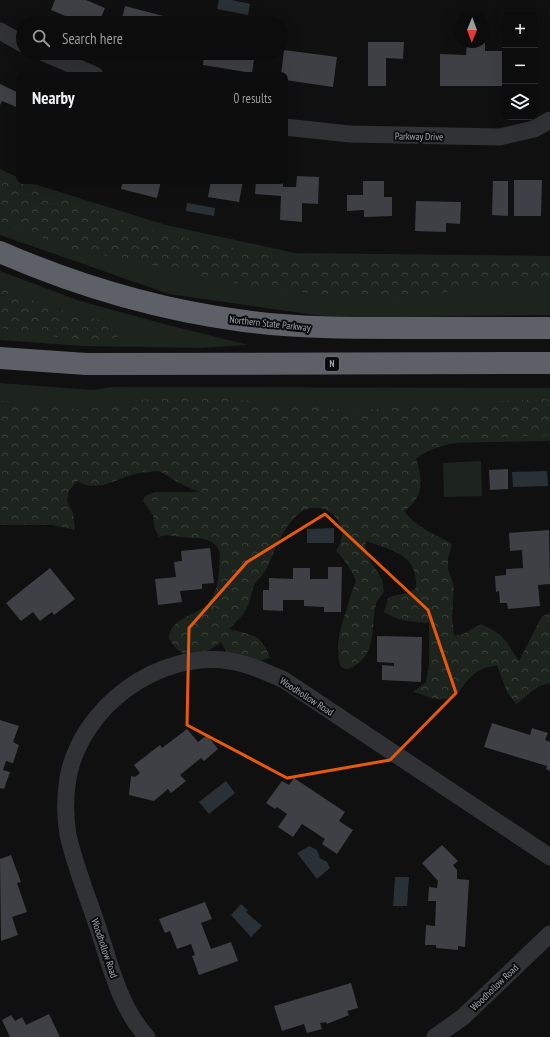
<!DOCTYPE html>
<meta charset="utf-8">
<style>
body{margin:0;font-family:"PT Sans Narrow",sans-serif;background:#1a1a1b;color:#f1f3f6}
.controls{position:absolute;right:12px;top:12px;display:grid;overflow:hidden;border-radius:8px;box-shadow:0 4px 16px #0002}
.controls button{width:36px;height:36px;display:grid;place-items:center;padding:0;border:0;border-bottom:1px solid #2c2c2e;background:#0c0c0d;color:#f1f3f6;font:20px sans-serif}
.compass{position:absolute;left:454px;top:12px;width:36px;height:36px;border-radius:50%;background:#0c0c0d;box-shadow:0 4px 16px #0002;rotate:181deg}
.list{margin:0;padding:0;list-style:none}
h2{display:flex;justify-content:space-between;align-items:center;height:52px;margin:0;padding:0 16px;font-size:17px}
h2 small{font-size:13px;font-weight:400;color:#9a9b9d}
.icon{flex:none;width:22px;height:22px;fill:none;stroke:currentColor;stroke-width:2;stroke-linecap:round;stroke-linejoin:round}
.map{position:relative;flex:none;width:550px;height:1037px;overflow:hidden}
.search{position:absolute;background:#0c0c0d;box-shadow:0 4px 16px #0002;left:16px;top:16px;width:272px;height:44px;display:flex;align-items:center;gap:10px;box-sizing:border-box;padding:0 14px;border-radius:22px;color:#9a9b9d;font-size:15px}
.panel{position:absolute;background:#0c0c0d;box-shadow:0 4px 16px #0002;left:16px;top:72px;width:272px;height:112px;border-radius:8px}
.map>svg:first-child{display:block}
</style>
<div class="map">
<svg width="550" height="1037" viewBox="0 0 550 1037">
<defs>
<pattern id="forest-crowns" width="20" height="18" patternUnits="userSpaceOnUse"><rect width="20" height="18" fill="#1c241d"/><path d="M2 6a3 3 0 1 1 6 0M12 15a3 3 0 1 1 6 0" fill="none" stroke="#3a413b"/></pattern>
</defs>
<rect width="100%" height="100%" fill="#101011"/>
<path fill="#1c241d" d="M0,169L19,178V181H24L166,225L295,253L550,256V315L336,318L169,294L0,235Z
M0,271L80,301L168,325L248,345L199,348L81,346L0,340Z
M0,383L93,390L112,387L550,388V441L384,444L0,490Z
M481,461L482,496L444,497L443,463Z"/>
<path fill="url(#forest-crowns)" d="M0,174L39,191L158,232L299,262L550,260V287L466,289L399,300L265,289L69,248L0,222Z
M0,288L50,307L122,326L121,335C101,347 26,332 0,328Z
M209,397L354,411L436,404L550,399V435C518,437 438,437 416,459C423,479 424,499 404,511C415,527 435,534 452,544L448,558V569L454,586L452,618L454,636L463,634L481,624C505,635 505,640 519,661L540,620L543,616L550,613V683C535,685 528,696 516,704L507,692L497,665C489,667 481,668 474,674C460,685 460,701 437,699C429,698 422,694 413,692L426,682L429,664V623C412,622 398,621 384,612L388,598C398,593 407,596 416,588C418,554 393,551 366,541C364,559 372,561 380,576C383,580 383,586 384,591C382,595 377,600 376,604C371,625 377,651 356,665C351,669 347,670 341,667C332,642 345,618 351,594C353,589 356,584 355,579C354,573 341,555 336,551C356,524 322,496 300,513C282,527 275,551 266,570C263,575 259,578 256,582C251,590 251,600 247,608C243,616 235,623 229,629C253,636 260,632 270,658L256,662L227,653L221,642C201,657 185,664 169,639C169,617 197,616 208,603C216,594 218,583 219,572C219,565 221,556 219,550C215,541 204,538 195,538C183,539 171,533 159,537L154,527L153,515L143,501L145,496L155,492H201C195,490 188,488 181,484C174,481 164,472 157,471C130,468 101,497 77,481L69,491L67,501L73,513L75,530L52,525H0V401L34,403L82,410L136,400Z"/>
<path fill="#293137" d="M219,0H232L250,4L248,15L217,9Z
M187,203L215,208L214,216L186,211Z
M547,471L548,486L513,487L512,472Z
M334,528V543H307V529Z
M226,781L235,793L209,814L199,802Z
M309,846L317,850L320,858L327,862L330,868L317,879L297,853Z
M395,877H409L407,906H393Z
M241,904L248,910L246,912L262,926L251,937L231,915Z"/>
<path fill="#3f4045" d="M55,0H86L105,8L99,23H82L51,10Z
M125,6L167,17L165,23H121Z
M368,42H404L403,59L386,58V86H368Z
M467,42H485V51H505V77H502V86H440V54L466,55Z
M284,50L337,57L333,87L285,80V75H281Z
M204,53H255L252,73L203,65Z
M0,84L19,93V108L2,101L0,105Z
M297,176L319,177L318,204L302,203V222L280,220L281,196L255,194L256,181H283V187H296Z
M514,180H542L541,216H514Z
M123,181H161L157,198L121,189Z
M211,181H243L239,202L208,197Z
M363,181H384V197H392V216L364,217V210L347,211V195H363Z
M493,181H508V216L492,215Z
M416,201L461,202L460,224L446,223V232L415,231Z
M508,469V489L490,490L489,470Z
M549,530L550,584L538,585L540,606L508,609L507,603H500L499,591L496,592L495,576L506,575V569L523,568L522,550L510,551L509,533Z
M210,548L214,583L202,584V589L180,591L182,602L158,605L155,579L176,577L174,562L182,561L181,551Z
M328,567H342L341,612H324V607L304,606V600H283V611L263,610V590H269V578L293,579V568H310V579H328Z
M50,568L75,599L54,615L52,612L40,621L33,612L21,621L6,603Z
M377,636L422,637L421,682L382,680V665L394,666V663L377,662Z
M0,720L19,726L13,742L19,745L13,763L6,761L3,770L10,772L4,789L0,788Z
M492,723L530,735L532,728L548,733L545,740L550,742V771L546,769L547,766L484,747Z
M187,729L198,742L207,735L218,749L204,761L201,758L180,775L186,781L171,793L168,789L154,801L129,795L131,776L135,777L140,773L134,765L160,745L162,748Z
M294,778L345,812L339,821L353,830L337,854L322,844L325,839L302,824L293,837L278,827L287,814L277,807L275,809L266,803L282,781L289,785Z
M442,845L458,861L453,865L457,870V879L469,880L465,947L458,946V950L436,948V945H425L426,925L435,926L436,901H428L429,887L437,888L438,881L422,863Z
M11,855L21,882L17,883L27,912L12,917L18,935L1,941L0,859Z
M205,902L212,919L201,923L211,949L231,942L238,961L199,975L192,956L195,955L191,944L177,949L170,931L165,933L159,919Z
M351,983L358,1008L347,1011L349,1015L327,1024L326,1022L320,1023L322,1029L307,1033L304,1024L282,1031L274,1006Z
M49,1014L60,1037H10L2,1020L11,1015L15,1021L22,1017L26,1025Z"/>
<g fill="none" stroke-linecap="round" stroke-linejoin="round">
<path stroke="#313236" stroke-width="17" d="M0,31L23,44
M44,53L95,75
M285,127L350,134L499,137L534,129L550,120
M147,1037C119,1007 110,963 97,925C87,895 75,866 68,835C65,817 65,796 68,778C81,707 158,650 230,661C249,664 266,672 284,680L550,857
M435,1037L463,1017L550,934"/>
<path stroke="#5d6067" stroke-width="22" d="M0,252C78,286 160,310 244,321C296,328 349,328 402,328C451,328 501,328 550,328
M0,358L86,364L550,363"/>
</g>
<path fill="none" stroke="#e8590c" stroke-width="3" stroke-linejoin="round" d="M325,514L428,610L456,693L390,760L287,778L187,725L189,628L247,562Z"/>
<g text-anchor="middle" stroke-width="4" stroke-linejoin="round" paint-order="stroke">
<rect fill="#0b0b0c" stroke="#747880" stroke-width="1" x="325" y="357" width="14" height="14" rx="3"/>
<g font-size="9" font-weight="bold" fill="#a1a7b2">
<text x="332" y="367">N</text>
</g>
<g font-size="10" fill="#a1a7b2" stroke="#0b0b0c">
<text transform="translate(419 136) rotate(1)" y="4">Parkway Drive</text>
<text transform="translate(270 323) rotate(6)" y="4">Northern State Parkway</text>
<text transform="translate(307 696) rotate(33)" y="4">Woodhollow Road</text>
<text transform="translate(105 948) rotate(71)" y="4">Woodhollow Road</text>
<text transform="translate(494 987) rotate(-44)" y="4">Woodhollow Road</text>
</g>
</g>
</svg>
<div class="controls">
<button>+</button>
<button>−</button>
<button><svg class="icon" aria-label="layers" viewBox="0 0 24 24"><path d="M12 4l9 5-9 5-9-5zM3 14l9 5 9-5"/></svg></button>
</div>
<svg class="compass" viewBox="-18 -18 36 36"><path d="M0-13l5 13h-10z" fill="#e53935"/><path d="M0 13l5-13h-10z" fill="#9a9b9d"/></svg>
<div class="search"><svg class="icon" aria-label="search" viewBox="0 0 24 24"><circle cx="10" cy="10" r="6"/><path d="M15 15l6 6"/></svg>Search here</div>
<section class="panel">
<h2>Nearby<small>0 results</small></h2>
<ul class="list">
</ul>
</section>
</div>
